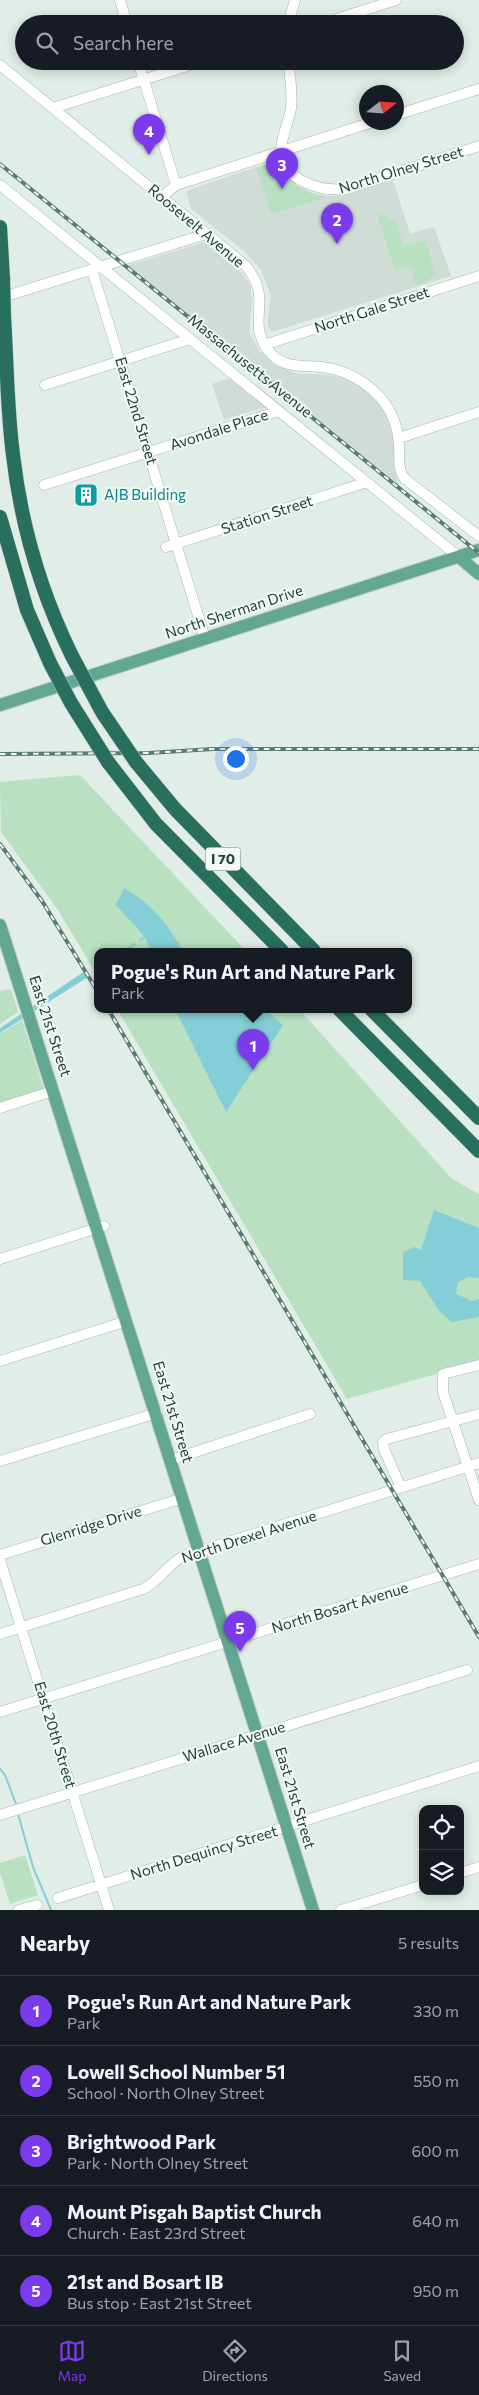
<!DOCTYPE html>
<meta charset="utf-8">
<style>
body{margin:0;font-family:Commissioner,sans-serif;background:#20242c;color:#f1f3f6}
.controls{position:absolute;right:15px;bottom:15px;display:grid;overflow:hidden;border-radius:10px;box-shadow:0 2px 12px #0003}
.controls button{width:45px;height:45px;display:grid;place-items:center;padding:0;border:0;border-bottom:1px solid #363941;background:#171b24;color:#f1f3f6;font:25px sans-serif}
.compass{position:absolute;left:359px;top:85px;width:45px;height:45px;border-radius:50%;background:#171b24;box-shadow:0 2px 12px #0003;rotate:73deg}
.you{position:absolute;left:235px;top:758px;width:18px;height:18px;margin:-12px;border:4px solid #fff;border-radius:50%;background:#1a73e8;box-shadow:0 0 0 8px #1a73e833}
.badge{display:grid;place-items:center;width:32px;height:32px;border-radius:50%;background:#7c3aed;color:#fff;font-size:16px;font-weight:700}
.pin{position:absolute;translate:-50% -41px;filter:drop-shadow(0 1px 2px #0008)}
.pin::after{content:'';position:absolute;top:26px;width:18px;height:15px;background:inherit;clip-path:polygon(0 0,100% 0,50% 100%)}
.popup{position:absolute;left:94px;top:948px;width:318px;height:65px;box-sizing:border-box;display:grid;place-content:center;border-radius:10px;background:#171b24;filter:drop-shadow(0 1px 4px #0005);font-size:16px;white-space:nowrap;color:#9ea1a6}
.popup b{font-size:19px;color:#f1f3f6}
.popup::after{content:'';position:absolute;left:50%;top:100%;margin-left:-10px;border:10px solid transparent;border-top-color:#171b24}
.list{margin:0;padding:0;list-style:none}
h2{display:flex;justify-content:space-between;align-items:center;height:65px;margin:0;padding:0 20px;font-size:21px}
h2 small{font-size:16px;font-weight:400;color:#9ea1a6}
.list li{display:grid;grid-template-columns:32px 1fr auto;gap:15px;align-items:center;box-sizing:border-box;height:70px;padding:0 20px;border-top:1px solid #363941}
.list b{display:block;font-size:19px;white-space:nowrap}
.list p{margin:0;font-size:16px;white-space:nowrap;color:#9ea1a6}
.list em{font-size:16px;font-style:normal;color:#9ea1a6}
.icon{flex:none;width:28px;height:28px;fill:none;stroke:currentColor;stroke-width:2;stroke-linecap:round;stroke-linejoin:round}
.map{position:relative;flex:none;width:479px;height:1910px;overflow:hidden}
.search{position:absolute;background:#171b24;box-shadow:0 2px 12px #0003;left:15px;right:15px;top:15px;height:55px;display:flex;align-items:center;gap:12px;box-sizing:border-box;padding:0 18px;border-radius:28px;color:#9ea1a6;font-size:19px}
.sheet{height:415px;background:#171b24}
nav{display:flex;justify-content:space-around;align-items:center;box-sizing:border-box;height:70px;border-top:1px solid #363941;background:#171b24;font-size:14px;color:#9ea1a6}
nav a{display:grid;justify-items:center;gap:2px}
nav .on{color:#7c3aed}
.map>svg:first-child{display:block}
</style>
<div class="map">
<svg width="479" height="1910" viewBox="0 0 479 1910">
<rect width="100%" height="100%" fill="#e1ede7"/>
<path fill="#cfddd6" d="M271,162L297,185L312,193L329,196L352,193L393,180L410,234L434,227L451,276L272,332L268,326V318L271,296L261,270L243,250L191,209L186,191Z
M205,242L242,273L250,285L252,300L249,332L259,350L273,364L297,374H320L340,377L361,385L376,400L388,416L397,451L395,467L399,485L128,265Z
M230,378L266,407L224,420L212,384Z"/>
<path fill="#b8e0c1" d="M271,163C287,179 303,194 326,197L272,214L270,212L256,168Z
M384,214L397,223L409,266L395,270L378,216Z
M425,240L436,275L419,285L415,281L404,246Z
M80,775L228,932L246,951H98V977L58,910L1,832L0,782Z
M11,989L18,1012L0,1024V991Z
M117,1009H299L452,1179L479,1194V1362L347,1399Z
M22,1020L44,1089L0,1104V1034Z
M25,1855L38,1895L10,1904L0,1873V1863Z"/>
<path fill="#84cfd7" d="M124,888C154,906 166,922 183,951H151L145,937L116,905Z
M85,971L88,977L0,1033V1028Z
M175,1009H264L283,1025L226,1112Z
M434,1210L479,1228V1278L468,1277L458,1282L456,1294L472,1301L479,1299V1317L452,1322L439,1311L420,1281L403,1280V1252L414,1247L421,1250Z"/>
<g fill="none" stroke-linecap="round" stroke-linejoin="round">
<path stroke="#84cfd7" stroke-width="2" d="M140,940L145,937
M125,950L135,944
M0,1769L5,1775L16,1804
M18,1814L33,1867L51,1910"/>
<g stroke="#a3b6ae" stroke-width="11">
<path id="minor" d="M120,0L127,24
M288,24L295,0
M321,24L396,0
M138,61L176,185L162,197
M288,61C290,76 293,92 291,108C289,122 280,139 281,153C284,181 322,192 346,189L479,146
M0,65L245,265C275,300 245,319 268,350C283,371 306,364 328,368C345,371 362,380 375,392C390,406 398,425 399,446C400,458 397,469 405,479L479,536
M53,108L203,61
M396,115L479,89
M0,185L459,557
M176,185L373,122
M92,270L205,638
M0,298L206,234
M264,345L479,276
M45,385L190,339
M399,438L479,412
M44,485L279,411
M166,547L367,482
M0,1108L53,1091
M0,1259L104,1226
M0,1361L127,1321
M479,1365L443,1374V1392L479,1500
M171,1460L310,1414
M0,1461L157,1413
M401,1488L384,1449L383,1442L387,1439L479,1414
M0,1555L183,1498
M0,1560L109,1910
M0,1634L143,1589C160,1581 167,1564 184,1556L479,1463
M0,1712L479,1564
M0,1815L467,1670
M460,1873L479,1867
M58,1898L479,1766
M19,1910L37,1905
M341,1910L423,1885"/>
</g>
<g stroke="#c1cac7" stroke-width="14">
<path id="major" d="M459,557L479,574
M0,705L479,550
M0,925L313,1910"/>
</g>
<g stroke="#c1cac7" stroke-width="15">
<path id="highway" d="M0,227L3,279
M4,317C7,363 7,409 13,455C21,524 41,593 72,656
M0,517L27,610L50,663
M108,762L156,824L282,951
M136,762L175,809L314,951
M339,1009L479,1151
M371,1009L479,1118"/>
</g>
<use href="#minor" stroke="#fff" stroke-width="10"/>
<use href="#major" stroke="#62a792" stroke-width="12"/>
<use href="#highway" stroke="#296f5d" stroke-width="14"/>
<g stroke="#5a7b71" stroke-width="4">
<path id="rail" d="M0,164L479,553
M0,754L149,753L213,749H479
M0,844L42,901L98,992
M108,1009L479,1637"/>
</g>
<use href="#rail" stroke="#f2f9f5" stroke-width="2" stroke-dasharray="5.5" stroke-linecap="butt"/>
<g stroke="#c1cac7" stroke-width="15" stroke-linecap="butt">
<path id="highway-bridge" d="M3,279L4,317
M72,656L102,712L136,762
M50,663L71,703L108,762"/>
</g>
<use href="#highway-bridge" stroke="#296f5d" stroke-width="14"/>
</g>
<defs>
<g id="building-square" transform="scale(1.25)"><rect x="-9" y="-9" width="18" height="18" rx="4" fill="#0f9aa8" stroke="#f2f9f5"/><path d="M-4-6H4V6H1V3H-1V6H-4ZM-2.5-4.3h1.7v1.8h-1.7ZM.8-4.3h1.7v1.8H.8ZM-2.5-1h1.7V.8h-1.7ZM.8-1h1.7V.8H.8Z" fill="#fff"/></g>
</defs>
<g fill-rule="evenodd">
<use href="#building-square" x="86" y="495"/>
</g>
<g text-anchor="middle" stroke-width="4" stroke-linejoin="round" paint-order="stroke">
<rect fill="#f2f9f5" stroke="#5f786f" stroke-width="1" x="205.5" y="847.5" width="35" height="23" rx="4"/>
<g font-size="14" font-weight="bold" fill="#204036">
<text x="223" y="864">I 70</text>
</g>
<g font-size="15" fill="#204036" stroke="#f2f9f5">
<text transform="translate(401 170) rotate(-17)" y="5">North Olney Street</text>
<text transform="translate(196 226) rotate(40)" y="5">Roosevelt Avenue</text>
<text transform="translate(372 310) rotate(-18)" y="5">North Gale Street</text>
<text transform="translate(250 366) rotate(39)" y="5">Massachusetts Avenue</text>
<text transform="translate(136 411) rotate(73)" y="5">East 22nd Street</text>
<text transform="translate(219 430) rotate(-18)" y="5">Avondale Place</text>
<text transform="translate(267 515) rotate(-18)" y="5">Station Street</text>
<text transform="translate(234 612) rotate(-18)" y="5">North Sherman Drive</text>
<text transform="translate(50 1026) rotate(72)" y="5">East 21st Street</text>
<text transform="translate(173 1412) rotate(73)" y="5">East 21st Street</text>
<text transform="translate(91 1526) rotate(-17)" y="5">Glenridge Drive</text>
<text transform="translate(249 1537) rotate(-18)" y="5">North Drexel Avenue</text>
<text transform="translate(340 1608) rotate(-17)" y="5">North Bosart Avenue</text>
<text transform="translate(55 1735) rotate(73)" y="5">East 20th Street</text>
<text transform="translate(234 1742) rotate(-17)" y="5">Wallace Avenue</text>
<text transform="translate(295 1798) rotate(73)" y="5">East 21st Street</text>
<text transform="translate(204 1853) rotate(-17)" y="5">North Dequincy Street</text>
</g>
<g font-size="15" fill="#0d838f" stroke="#f2f9f5" text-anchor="start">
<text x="104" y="500">AJB Building</text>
</g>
</g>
</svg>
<div class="controls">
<button><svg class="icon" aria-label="locate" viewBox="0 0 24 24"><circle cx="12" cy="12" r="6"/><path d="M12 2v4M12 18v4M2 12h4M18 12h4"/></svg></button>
<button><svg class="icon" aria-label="layers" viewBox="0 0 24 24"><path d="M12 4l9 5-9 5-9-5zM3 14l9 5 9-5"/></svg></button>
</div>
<svg class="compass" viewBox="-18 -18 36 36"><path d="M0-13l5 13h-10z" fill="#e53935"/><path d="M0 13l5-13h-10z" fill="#9ea1a6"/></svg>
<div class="you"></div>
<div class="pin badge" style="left:253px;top:1070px">1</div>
<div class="popup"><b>Pogue's Run Art and Nature Park</b>Park</div>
<div class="pin badge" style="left:337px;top:244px">2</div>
<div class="pin badge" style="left:282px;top:189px">3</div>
<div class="pin badge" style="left:149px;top:155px">4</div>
<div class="pin badge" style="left:240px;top:1652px">5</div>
<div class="search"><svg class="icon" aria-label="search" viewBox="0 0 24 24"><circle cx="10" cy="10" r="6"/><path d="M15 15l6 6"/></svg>Search here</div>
</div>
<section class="sheet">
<h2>Nearby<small>5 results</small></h2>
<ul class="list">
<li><span class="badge">1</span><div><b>Pogue's Run Art and Nature Park</b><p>Park</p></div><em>330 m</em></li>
<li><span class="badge">2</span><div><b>Lowell School Number 51</b><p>School · North Olney Street</p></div><em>550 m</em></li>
<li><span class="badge">3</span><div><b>Brightwood Park</b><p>Park · North Olney Street</p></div><em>600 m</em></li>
<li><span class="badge">4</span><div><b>Mount Pisgah Baptist Church</b><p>Church · East 23rd Street</p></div><em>640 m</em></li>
<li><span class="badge">5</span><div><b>21st and Bosart IB</b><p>Bus stop · East 21st Street</p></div><em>950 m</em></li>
</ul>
</section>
<nav>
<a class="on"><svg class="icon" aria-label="map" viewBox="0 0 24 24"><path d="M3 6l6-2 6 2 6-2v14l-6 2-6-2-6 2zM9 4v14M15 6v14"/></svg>Map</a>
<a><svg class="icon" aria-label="directions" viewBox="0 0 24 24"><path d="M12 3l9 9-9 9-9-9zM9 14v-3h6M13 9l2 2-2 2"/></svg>Directions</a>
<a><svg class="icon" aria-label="saved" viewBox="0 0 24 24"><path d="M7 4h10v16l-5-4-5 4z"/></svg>Saved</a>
</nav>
